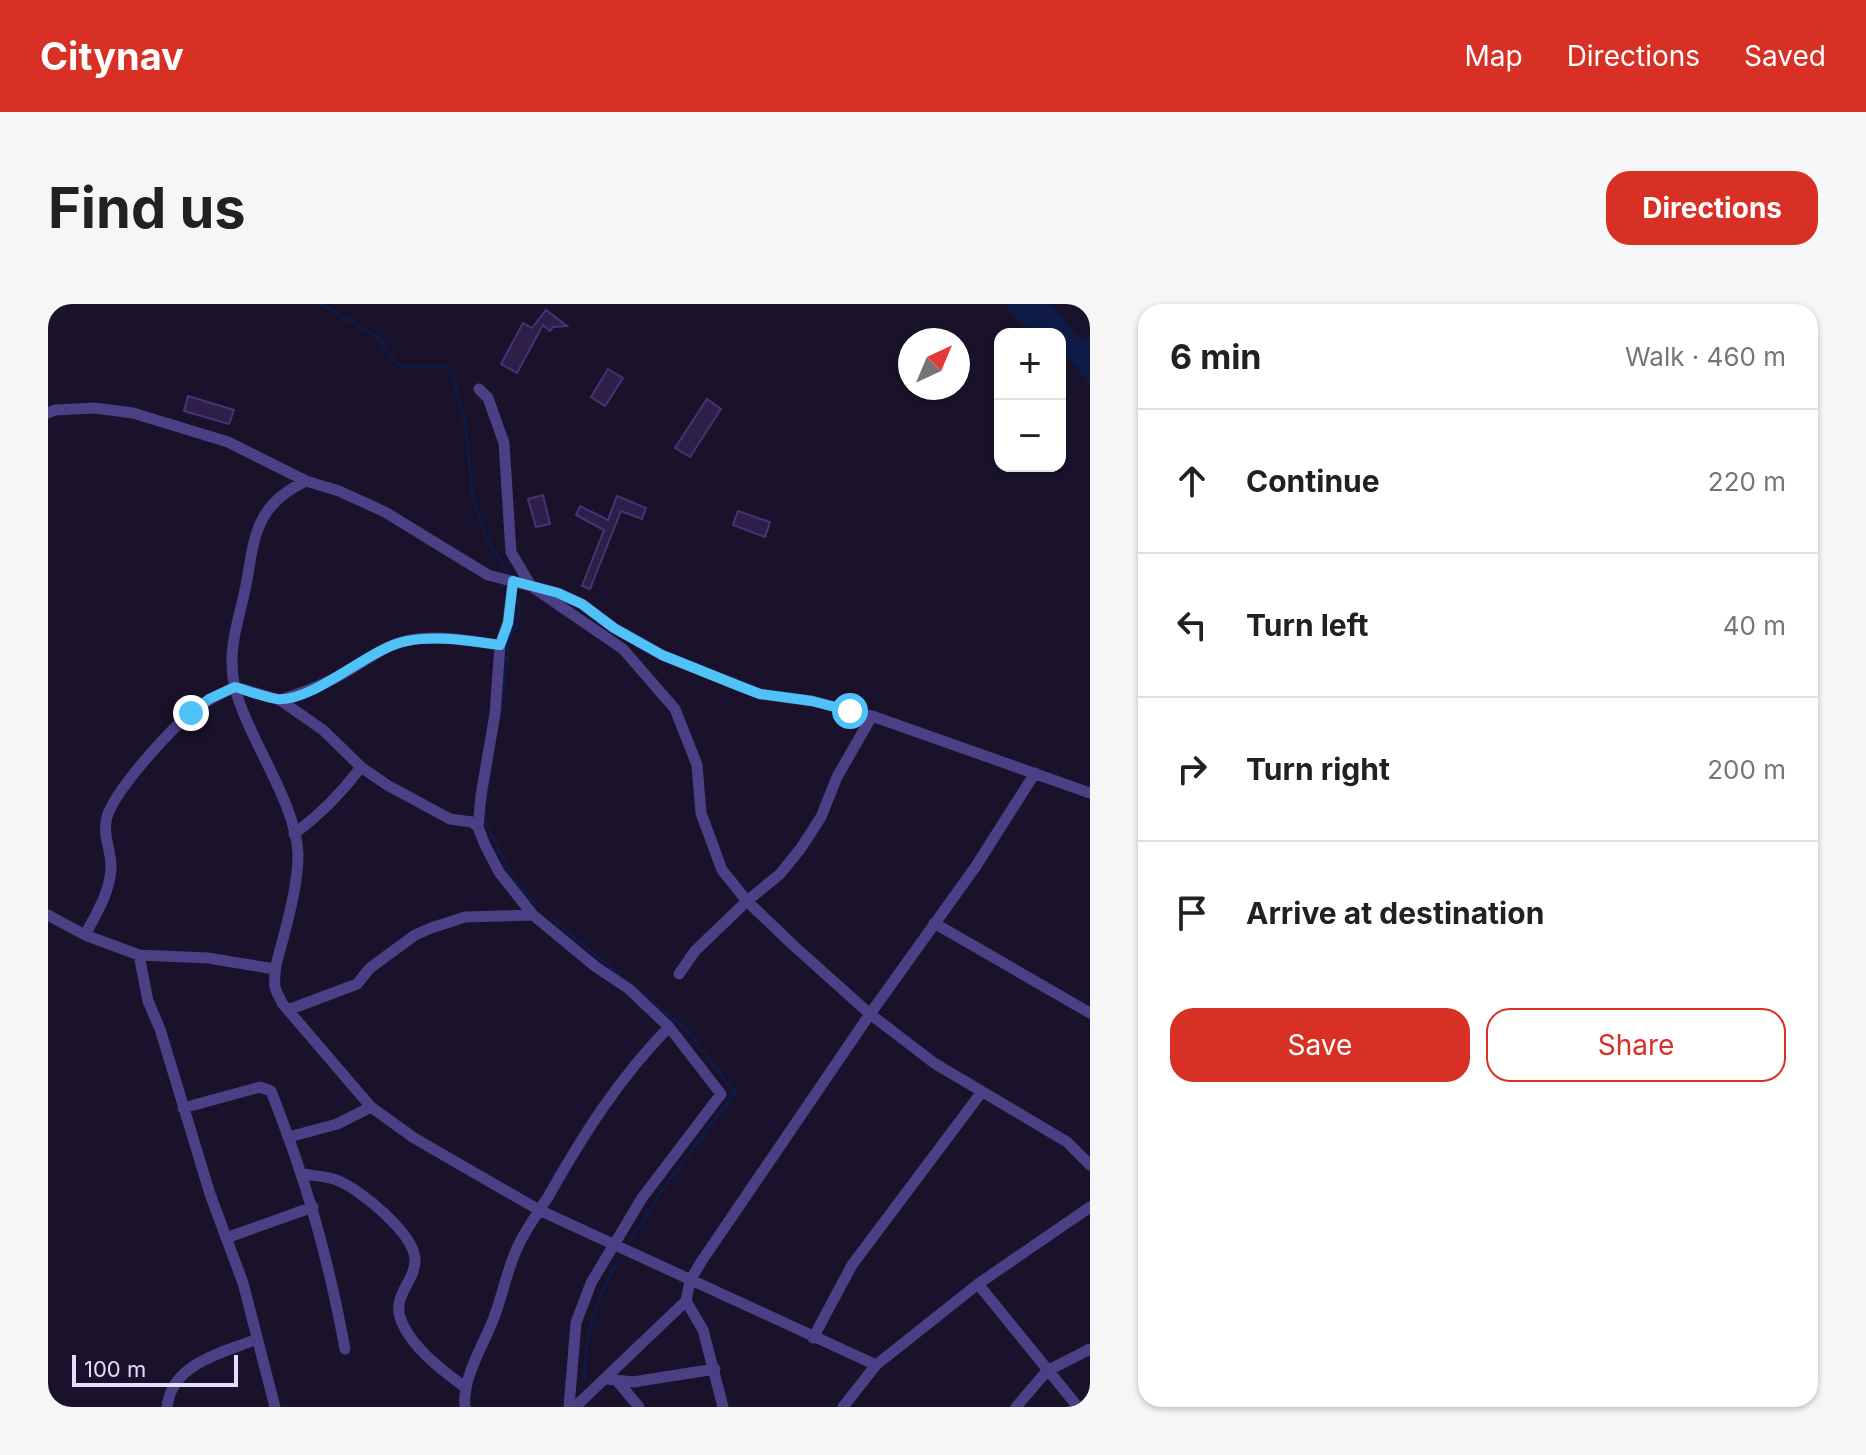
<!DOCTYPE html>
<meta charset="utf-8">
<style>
body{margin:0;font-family:Inter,sans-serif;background:#f6f6f6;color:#202124}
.controls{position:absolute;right:24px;top:24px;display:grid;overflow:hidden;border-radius:16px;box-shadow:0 2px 6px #0004}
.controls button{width:72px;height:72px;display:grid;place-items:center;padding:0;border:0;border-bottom:2px solid #e0e0e0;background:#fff;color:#202124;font:40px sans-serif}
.compass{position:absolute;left:850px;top:24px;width:72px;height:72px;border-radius:50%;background:#fff;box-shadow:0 2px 6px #0004;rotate:44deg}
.scale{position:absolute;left:24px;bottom:20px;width:166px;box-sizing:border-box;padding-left:8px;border:4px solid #e4dcfd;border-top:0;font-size:22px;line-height:28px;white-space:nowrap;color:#e4dcfd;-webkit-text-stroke:6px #19122a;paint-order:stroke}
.stop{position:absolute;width:24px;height:24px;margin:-18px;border:6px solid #4fc3f7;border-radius:50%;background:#fff}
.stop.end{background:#4fc3f7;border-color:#fff;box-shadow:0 2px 8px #0008}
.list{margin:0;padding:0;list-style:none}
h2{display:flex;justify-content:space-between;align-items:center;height:104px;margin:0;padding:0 32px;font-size:34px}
h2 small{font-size:26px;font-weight:400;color:#757577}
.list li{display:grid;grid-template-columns:52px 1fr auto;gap:24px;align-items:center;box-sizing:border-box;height:144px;padding:0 32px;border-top:2px solid #e0e0e0}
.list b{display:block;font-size:30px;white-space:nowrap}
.list em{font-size:26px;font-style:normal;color:#757577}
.actions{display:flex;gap:16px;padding:24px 32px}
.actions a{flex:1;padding:18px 0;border:2px solid #d93025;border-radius:24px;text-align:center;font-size:28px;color:#d93025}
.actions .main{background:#d93025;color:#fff}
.icon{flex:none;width:44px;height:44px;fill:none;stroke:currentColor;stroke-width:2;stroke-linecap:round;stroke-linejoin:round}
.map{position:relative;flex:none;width:1042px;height:1103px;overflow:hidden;border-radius:24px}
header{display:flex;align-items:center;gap:48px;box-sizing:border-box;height:112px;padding:0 40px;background:#d93025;color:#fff}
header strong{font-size:38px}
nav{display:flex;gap:44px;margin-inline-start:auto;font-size:28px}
.intro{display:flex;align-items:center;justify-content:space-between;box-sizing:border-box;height:192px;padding:0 48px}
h1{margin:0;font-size:56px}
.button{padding:20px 36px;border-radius:24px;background:#d93025;color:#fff;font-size:28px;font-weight:700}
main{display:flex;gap:48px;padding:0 48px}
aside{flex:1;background:#fff;border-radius:24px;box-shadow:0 2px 6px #0004}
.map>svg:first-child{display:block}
</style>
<header>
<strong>Citynav</strong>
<nav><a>Map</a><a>Directions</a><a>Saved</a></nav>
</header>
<div class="intro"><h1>Find us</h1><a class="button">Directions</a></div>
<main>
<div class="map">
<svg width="1042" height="1103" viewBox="0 0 1042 1103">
<rect width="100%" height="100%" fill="#19122a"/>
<path fill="#0e1b47" d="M958,0H1002L1033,36L1042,32V80L1012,44V30C988,30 968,22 958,0Z"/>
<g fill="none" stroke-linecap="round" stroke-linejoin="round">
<path stroke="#0e1b47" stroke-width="3" d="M273,0L329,33L349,60L357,63L395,62L404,70L417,118L425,194L439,234L461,271
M452,410L462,332C471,320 474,304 468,290
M438,497L444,457
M435,513L464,573L488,601
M504,615L638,726L687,788L619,879L581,938
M537,1076C535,1032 549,996 569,958"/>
</g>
<path fill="#2d1f4a" stroke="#483275" stroke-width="2" d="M498,6L519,22L505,23L502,27L495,21L469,69L453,60L475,19L484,24Z
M560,65L575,74L557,102L543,93Z
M140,92L186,106L181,120L136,107Z
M659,95L673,105L642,153L627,144Z
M495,191L502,220L488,223L480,195Z
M569,192L598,204L594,215L573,207L542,285L534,282L556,226L528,211L532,202L560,216Z
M690,207L722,218L717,233L685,221Z"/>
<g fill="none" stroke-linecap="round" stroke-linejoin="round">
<path stroke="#4b3f86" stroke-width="11" d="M431,85L440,94L456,139L463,248L483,282L575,345L627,405L649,461L653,509L674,566L699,597L746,642L822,710L886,759L1019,838L1042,861
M0,109L7,106L47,104L85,109L180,138L258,177L291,187L337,208L440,271L510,289L534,300L566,324L614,351L712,390L764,397L824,412L1042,489
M258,177C213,198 207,225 200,270C194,310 177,343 187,384C200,435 248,498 250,550C250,578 242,608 235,635C231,650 225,667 227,683C228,688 232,694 234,699L323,803L366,834L491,906L828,1061
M465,277L460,319L452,341L447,410L433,491L430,523L437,541L451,568L485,611L548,663L581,685L621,723L673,790L594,894L543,979L528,1019L521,1103
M232,396C254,389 276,381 296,369C316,358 335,342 357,337C388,330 421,337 452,341
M246,530C273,510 293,490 313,463
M0,611L37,631L91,651L160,654L227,665
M886,619L1042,709
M37,631C48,610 63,587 63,562C63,545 54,531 59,513C67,486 121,427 144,408C157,397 172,390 187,383L232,396L275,426L313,463L339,481L402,515L424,518L430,523
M91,651L100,697L112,725L162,890L195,979L227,1103
M631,670L647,647L699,597L732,570L753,544L773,513L789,473L824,412
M240,706L309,680L322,664L367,631L383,624L417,613L485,611
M135,804L212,783L223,787C258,876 280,952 297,1045
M241,833L289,820L323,803
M255,870C267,872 280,872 291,877C313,886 366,930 367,955C368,976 345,991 352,1013C361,1042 395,1067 418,1084
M178,934L265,903
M930,980L1030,1103
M638,997L655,1026L675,1103
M765,1034L804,961L933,789
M559,1075L585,1078L667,1065
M570,1078L591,1103
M119,1103C124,1059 174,1049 209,1035
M417,1103C414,1074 435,1042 445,1016C455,991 459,964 471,940C479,924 490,908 500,893C535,831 571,774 621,723
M527,1103L638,997L642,977L653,958L822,710L928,562L987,469
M795,1103L828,1061L930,980L1042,903
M968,1103L999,1067L1042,1045"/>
</g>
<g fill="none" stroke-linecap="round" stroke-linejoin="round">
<path stroke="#4fc3f7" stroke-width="10" d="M143,409L161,395L187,383C201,387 215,393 229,395C265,399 322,343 359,337C389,331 421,337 452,341L460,319L465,277L510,289L534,300L566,324L614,351L691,382L712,390L764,397L802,407"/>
</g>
</svg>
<div class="controls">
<button>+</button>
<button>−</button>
</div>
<svg class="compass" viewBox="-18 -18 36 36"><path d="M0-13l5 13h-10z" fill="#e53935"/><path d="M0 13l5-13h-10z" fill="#757577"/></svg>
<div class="scale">100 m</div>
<div class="stop" style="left:802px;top:407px"></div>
<div class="stop end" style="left:143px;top:409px"></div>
</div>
<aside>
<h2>6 min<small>Walk · 460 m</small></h2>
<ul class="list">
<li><svg class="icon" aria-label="ahead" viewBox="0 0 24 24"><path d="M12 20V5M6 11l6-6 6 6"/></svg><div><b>Continue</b></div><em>220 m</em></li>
<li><svg class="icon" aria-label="left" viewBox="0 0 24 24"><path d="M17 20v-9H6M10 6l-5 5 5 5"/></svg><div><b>Turn left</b></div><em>40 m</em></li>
<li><svg class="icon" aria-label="right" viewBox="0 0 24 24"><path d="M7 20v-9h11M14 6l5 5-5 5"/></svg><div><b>Turn right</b></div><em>200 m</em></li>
<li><svg class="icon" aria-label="arrive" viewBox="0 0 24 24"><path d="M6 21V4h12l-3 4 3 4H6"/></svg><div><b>Arrive at destination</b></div></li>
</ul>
<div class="actions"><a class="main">Save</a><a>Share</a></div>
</aside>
</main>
